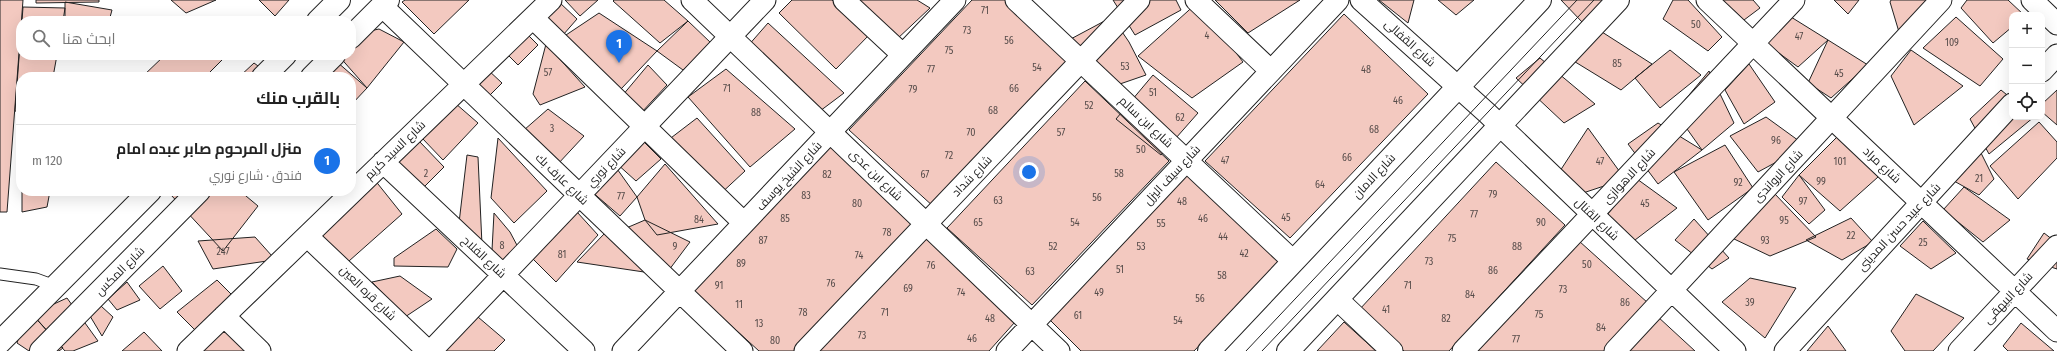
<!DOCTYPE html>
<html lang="ar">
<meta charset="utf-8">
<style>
body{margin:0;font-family:"Fira Sans Condensed",Cairo,sans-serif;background:#f2f2f2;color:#222;direction:rtl}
.controls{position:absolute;right:12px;top:12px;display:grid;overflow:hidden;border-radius:8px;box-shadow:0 4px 16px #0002}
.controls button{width:36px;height:36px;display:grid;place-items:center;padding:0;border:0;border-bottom:1px solid #e0e0e0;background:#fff;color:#222;font:20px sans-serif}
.you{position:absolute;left:1029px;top:172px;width:14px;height:14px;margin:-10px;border:3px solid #fff;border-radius:50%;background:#1a73e8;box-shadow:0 0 0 6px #1a73e833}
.badge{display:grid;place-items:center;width:26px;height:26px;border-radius:50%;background:#1a73e8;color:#fff;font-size:13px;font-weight:700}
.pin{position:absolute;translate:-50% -33px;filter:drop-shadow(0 1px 2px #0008)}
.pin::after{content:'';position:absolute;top:21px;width:14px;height:12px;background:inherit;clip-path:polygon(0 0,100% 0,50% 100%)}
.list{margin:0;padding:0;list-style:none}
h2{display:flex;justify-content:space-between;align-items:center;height:52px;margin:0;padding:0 16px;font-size:17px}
h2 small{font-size:13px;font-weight:400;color:#767676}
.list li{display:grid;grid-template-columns:26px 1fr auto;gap:12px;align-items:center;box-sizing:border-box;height:72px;padding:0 16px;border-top:1px solid #e0e0e0}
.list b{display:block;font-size:15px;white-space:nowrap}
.list p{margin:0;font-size:13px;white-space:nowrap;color:#767676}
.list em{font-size:13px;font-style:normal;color:#767676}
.icon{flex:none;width:22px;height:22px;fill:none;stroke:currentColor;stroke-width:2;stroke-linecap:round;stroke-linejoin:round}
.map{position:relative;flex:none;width:2057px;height:351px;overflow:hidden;direction:ltr}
.search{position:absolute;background:#fff;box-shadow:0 4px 16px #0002;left:16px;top:16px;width:340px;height:44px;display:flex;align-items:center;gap:10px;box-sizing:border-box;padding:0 14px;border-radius:16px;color:#767676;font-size:15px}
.panel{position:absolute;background:#fff;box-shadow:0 4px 16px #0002;left:16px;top:72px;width:340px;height:124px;border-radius:16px;direction:rtl}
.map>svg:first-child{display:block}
</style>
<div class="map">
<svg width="2057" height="351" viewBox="0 0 2057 351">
<rect width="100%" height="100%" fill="#fff"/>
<path fill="#f3c9c0" stroke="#222" d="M0,0H23L7,212H0Z
M36,0H99V2L36,3Z
M171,0H216L186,13Z
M259,0H289L275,16Z
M405,0H469L434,34L402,2Z
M565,0H598L580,16Z
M614,0H664L688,21L660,43L613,1Z
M792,0H832L869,35L836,69L779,13Z
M854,0H917L930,8L896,40Z
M972,0H1005L1072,63L934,207L849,130Z
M1113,0H1176L1181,10L1135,35Z
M1215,0H1300L1248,33Z
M1379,0H1414L1408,23Z
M1438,0H1474L1456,15Z
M1561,0H1606L1583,23Z
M1673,0H1688L1722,37L1708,51L1663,19Z
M1722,0H1753L1760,8L1744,20Z
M1834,0H1859L1848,14Z
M1891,0H1933L1899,32L1890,2Z
M1967,0H2008L2024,15H2012V27L1993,43L1961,8Z
M65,2L112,10L109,21H65Z
M559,2L577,19L563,35L544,16Z
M1198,2L1243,62L1192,98L1138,56Z
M23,7L65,8L63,21H22Z
M599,13L657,51L621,89L557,41Z
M1344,14L1428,94L1290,238L1205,161Z
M1112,17L1129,42L1146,75L1117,85L1067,41Z
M1791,17L1828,40L1798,67L1765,43Z
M1956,17L2003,59L1980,86L1923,48Z
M688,21L711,43L683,70L657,51Z
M768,23L844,93L816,114L747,47Z
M379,29L404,42L367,88L338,55H351V35Z
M21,31V55H57L53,77H21V112L15,111Z
M1602,32L1652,64L1621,90L1572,60Z
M528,35L538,45L518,65L508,55Z
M1828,40L1868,65L1831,98L1808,83Z
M546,44L585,87L540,105L533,94Z
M1670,50L1701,75L1660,108L1635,78Z
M1911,50L1963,86L1914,125L1891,76Z
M165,55H227L205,77H142Z
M321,55H329L367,88L351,105V77H299Z
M1540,58L1595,104L1564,123L1516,78Z
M254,63L273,77H239Z
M1749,64L1775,102L1744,124L1725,90Z
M648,65L667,85L641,113L622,96Z
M487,69L502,83L486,99L472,83Z
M726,69L795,129L750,167L688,97Z
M1709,71L1734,123L1702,150L1675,112Z
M1153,75L1198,113L1161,155L1116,119Z
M1085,81L1169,161L1032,305L947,228Z
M2001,90L2012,99V117H2034L1989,154L1970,119Z
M2057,90V125L2042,112V104Z
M455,103L478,123L443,160L422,138Z
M548,109L584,136L557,165L524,130Z
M1766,117L1806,146L1758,172L1730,136Z
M697,118L745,171L717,197L663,144Z
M2039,122L2057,142V158L2018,199L1990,166Z
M1658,123L1702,150L1658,184L1628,144Z
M1588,128L1625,179L1583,193L1560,171Z
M1838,136L1878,177L1840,211L1799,175Z
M639,137L661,159L636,181L616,163Z
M498,138L547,191L514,223L491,198Z
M419,141L444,167L419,192L395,165Z
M831,144L916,224L794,351H759L693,291Z
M1725,145L1753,188L1708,220L1674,172Z
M1981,153L1994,179L1979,195L1954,181Z
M467,155L478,157L482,245L459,223Z
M1496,162L1565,225L1449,351H1404L1359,310Z
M665,164L718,224L657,235L645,220L637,197Z
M615,166L637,197L620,216L591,191Z
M1188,174L1279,261L1194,351H1081L1050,320Z
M1799,175L1825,210L1809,224L1782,197Z
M374,179L402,214L349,261L317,233Z
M1637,179L1677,208L1635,240L1607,215Z
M1964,187L2010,220L1983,242L1943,210Z
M22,191H50L47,207L22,212Z
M178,191H240L258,206L223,251L171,195Z
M1774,193L1816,237L1770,256L1732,238Z
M577,212L598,235L556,282L533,259Z
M494,213L510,232L519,249L502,263L492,250Z
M1851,218L1873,242L1842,260L1806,240Z
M1694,219L1729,258L1712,269L1675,240Z
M645,220L690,242L669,270L624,229Z
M1923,221L1956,253L1931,269L1900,246Z
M436,229L457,249L448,267L394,266V258Z
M605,233L644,272L577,262Z
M2044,233L2057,243V269L2027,259Z
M255,237L272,256L267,261L213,269L198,241Z
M927,237L1015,322L989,351H819Z
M1579,241L1648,303L1604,351H1477Z
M163,266L182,291L160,309L139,286Z
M400,276L432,299L405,317L372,282Z
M1750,278L1796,288L1765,338L1722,302Z
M217,280L234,297L195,330L177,312Z
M127,282L140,300L117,310L108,299Z
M1916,294L1964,318L1933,351H1905L1891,331Z
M67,298L98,341L73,351H65L32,314Z
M101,306L113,317L102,336L90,316Z
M27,309L32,314L63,348L59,351H29L17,343Z
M1657,316L1695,351H1624Z
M478,317L505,340L494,351H443Z
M1344,322L1376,351H1317Z
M2021,323L2054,351H2008L2003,346Z
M226,326L252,351H200Z
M1828,326L1846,351H1807Z
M144,332L162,351H122Z"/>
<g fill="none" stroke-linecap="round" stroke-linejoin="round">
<g stroke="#222" stroke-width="13">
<path id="lane" d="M0,274L36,279L55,286"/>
</g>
<g stroke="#222" stroke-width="23">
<path id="street" d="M692,0L1059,351
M844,0L903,55
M1016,0L1293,261
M1196,0L1271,71
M1361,0L1487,113L1735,351
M1707,0L2057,331
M2032,0L2057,24
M382,6L742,351
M533,18L744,223
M2042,71L2057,55
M383,162L584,351
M307,236L428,351
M1337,299L1392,351
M224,316L260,351
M188,351L551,0
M431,351L765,0
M623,351L955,0
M805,351L1139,0
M1007,351L1338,0
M1463,351L1794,0
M1615,351L1941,0
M1785,351L2012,104
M1959,351L2057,246"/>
</g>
<g stroke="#222" stroke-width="24">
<path id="secondary" d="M1209,351L1540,0
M1288,351L1618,0"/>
</g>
<g stroke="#222" stroke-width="24">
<path id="primary" d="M318,21L339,0
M351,37L388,0
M263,77L285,55
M312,77L334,55
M0,342L150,191
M41,351L199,191"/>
</g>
<use href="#lane" stroke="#fff" stroke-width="11"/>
<use href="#street" stroke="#fff" stroke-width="21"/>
<use href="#secondary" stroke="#fff" stroke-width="22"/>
<use href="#primary" stroke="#fff" stroke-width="22"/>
<path stroke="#222" stroke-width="1" d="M1246,351L1577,0
M1262,351L1594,0"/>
</g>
<g text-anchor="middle" stroke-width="3" stroke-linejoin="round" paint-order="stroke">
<g font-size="10" fill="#564c4a">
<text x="985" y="14">71</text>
<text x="1696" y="28">50</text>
<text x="967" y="34">73</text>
<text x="1207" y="39">4</text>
<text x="1799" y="40">47</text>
<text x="1009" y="44">56</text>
<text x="1952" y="46">109</text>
<text x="949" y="54">75</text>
<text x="1617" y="67">85</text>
<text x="1125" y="70">53</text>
<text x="1037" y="71">54</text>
<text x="931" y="73">77</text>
<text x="1366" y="73">48</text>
<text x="548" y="76">57</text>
<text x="1839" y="77">45</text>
<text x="727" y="92">71</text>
<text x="1014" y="92">66</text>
<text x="913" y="93">79</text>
<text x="1153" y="96">51</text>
<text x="1398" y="104">46</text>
<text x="1089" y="109">52</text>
<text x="993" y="114">68</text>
<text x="756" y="116">88</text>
<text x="1180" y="121">62</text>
<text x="552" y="132">3</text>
<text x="1374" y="133">68</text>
<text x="971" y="136">70</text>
<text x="1061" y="136">57</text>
<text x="1776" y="144">96</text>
<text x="1141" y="153">50</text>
<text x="949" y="159">72</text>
<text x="1347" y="161">66</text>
<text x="1225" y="164">47</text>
<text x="1600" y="165">47</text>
<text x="1840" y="165">101</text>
<text x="426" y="177">2</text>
<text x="1119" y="177">58</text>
<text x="827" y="178">82</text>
<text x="925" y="178">67</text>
<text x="1979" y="182">21</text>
<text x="1821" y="185">99</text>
<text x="1738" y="186">92</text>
<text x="1320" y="188">64</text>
<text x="1493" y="198">79</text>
<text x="806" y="199">83</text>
<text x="621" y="200">77</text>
<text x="1097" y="201">56</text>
<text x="998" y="204">63</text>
<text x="1182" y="205">48</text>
<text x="1803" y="205">97</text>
<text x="857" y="207">80</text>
<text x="1645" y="207">45</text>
<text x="1474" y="218">77</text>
<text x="1286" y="221">45</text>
<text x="785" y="222">85</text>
<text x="1203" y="222">46</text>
<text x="699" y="223">84</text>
<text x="1784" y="224">95</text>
<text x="978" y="226">65</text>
<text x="1075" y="226">54</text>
<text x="1541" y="226">90</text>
<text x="1161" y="227">55</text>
<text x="887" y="236">78</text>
<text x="1851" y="239">22</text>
<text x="1223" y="240">44</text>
<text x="1452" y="242">75</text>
<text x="763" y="244">87</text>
<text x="1765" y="244">93</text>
<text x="1923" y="246">25</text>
<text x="502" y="249">8</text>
<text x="675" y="250">9</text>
<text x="1053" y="250">52</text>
<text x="1141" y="250">53</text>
<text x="1517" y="250">88</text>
<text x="223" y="255">247</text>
<text x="1244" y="257">42</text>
<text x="562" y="258">81</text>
<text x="859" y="259">74</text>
<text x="1429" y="265">73</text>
<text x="741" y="267">89</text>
<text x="1587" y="268">50</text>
<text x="931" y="269">76</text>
<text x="1120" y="273">51</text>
<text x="1493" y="274">86</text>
<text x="1030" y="275">63</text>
<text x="1222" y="279">58</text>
<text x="831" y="287">76</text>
<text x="719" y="289">91</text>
<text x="1408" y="289">71</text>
<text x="908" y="292">69</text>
<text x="1563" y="293">73</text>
<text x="961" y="296">74</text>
<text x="1099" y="296">49</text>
<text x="1470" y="298">84</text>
<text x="1200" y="302">56</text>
<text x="1625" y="306">86</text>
<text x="1750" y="306">39</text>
<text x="739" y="308">11</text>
<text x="1386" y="313">41</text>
<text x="803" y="316">78</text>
<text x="885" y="316">71</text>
<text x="1539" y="318">75</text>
<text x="1078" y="319">61</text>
<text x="990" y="322">48</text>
<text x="1446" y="322">82</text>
<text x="1178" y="324">54</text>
<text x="759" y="327">13</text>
<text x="1601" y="331">84</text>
<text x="862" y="339">73</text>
<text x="972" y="342">46</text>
<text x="1516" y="343">77</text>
<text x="775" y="344">80</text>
</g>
<g font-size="12" fill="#222" stroke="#fff">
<text transform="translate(1410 43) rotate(42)" y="4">شارع القفالى</text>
<text transform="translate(1146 122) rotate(43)" y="4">شارع ابن سالم</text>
<text transform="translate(395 150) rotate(-44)" y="4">شارع السيد كريم</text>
<text transform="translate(1882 165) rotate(43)" y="4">شارع مراد</text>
<text transform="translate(606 167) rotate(-46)" y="4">شارع نوري</text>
<text transform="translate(876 175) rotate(44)" y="4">شارع ابن عدى</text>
<text transform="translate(1172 175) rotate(-47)" y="4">شارع سيف اليزل</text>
<text transform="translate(789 176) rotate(-47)" y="4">شارع الشيخ يوسف</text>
<text transform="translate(972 176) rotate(-46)" y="4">شارع شداد</text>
<text transform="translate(1374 176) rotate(-47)" y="4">شارع الامان</text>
<text transform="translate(1629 176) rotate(-47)" y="4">شارع الاهوازى</text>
<text transform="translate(1778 176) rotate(-47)" y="4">شارع الرواندى</text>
<text transform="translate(562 179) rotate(44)" y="4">شارع عارف بك</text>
<text transform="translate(1597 219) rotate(44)" y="4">شارع القنال</text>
<text transform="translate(1899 227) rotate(-47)" y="4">شارع عبيد حسن المدينى</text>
<text transform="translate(484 257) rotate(43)" y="4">شارع الفلاح</text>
<text transform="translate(120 271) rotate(-45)" y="4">شارع المكس</text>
<text transform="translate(368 293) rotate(44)" y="4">شارع قره العين</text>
<text transform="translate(2008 298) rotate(-47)" y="4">شارع البيهقى</text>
</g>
</g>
</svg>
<div class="controls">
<button>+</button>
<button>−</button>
<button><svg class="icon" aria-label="locate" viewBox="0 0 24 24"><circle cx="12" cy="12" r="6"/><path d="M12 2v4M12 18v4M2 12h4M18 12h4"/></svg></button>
</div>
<div class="you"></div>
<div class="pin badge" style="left:619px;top:63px">1</div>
<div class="search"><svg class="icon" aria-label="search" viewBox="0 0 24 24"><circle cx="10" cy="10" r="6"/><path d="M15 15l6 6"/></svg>ابحث هنا</div>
<section class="panel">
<h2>بالقرب منك<small></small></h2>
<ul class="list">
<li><span class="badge">1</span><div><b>منزل المرحوم صابر عبده امام</b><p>فندق · شارع نوري</p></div><em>120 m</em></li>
</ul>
</section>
</div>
